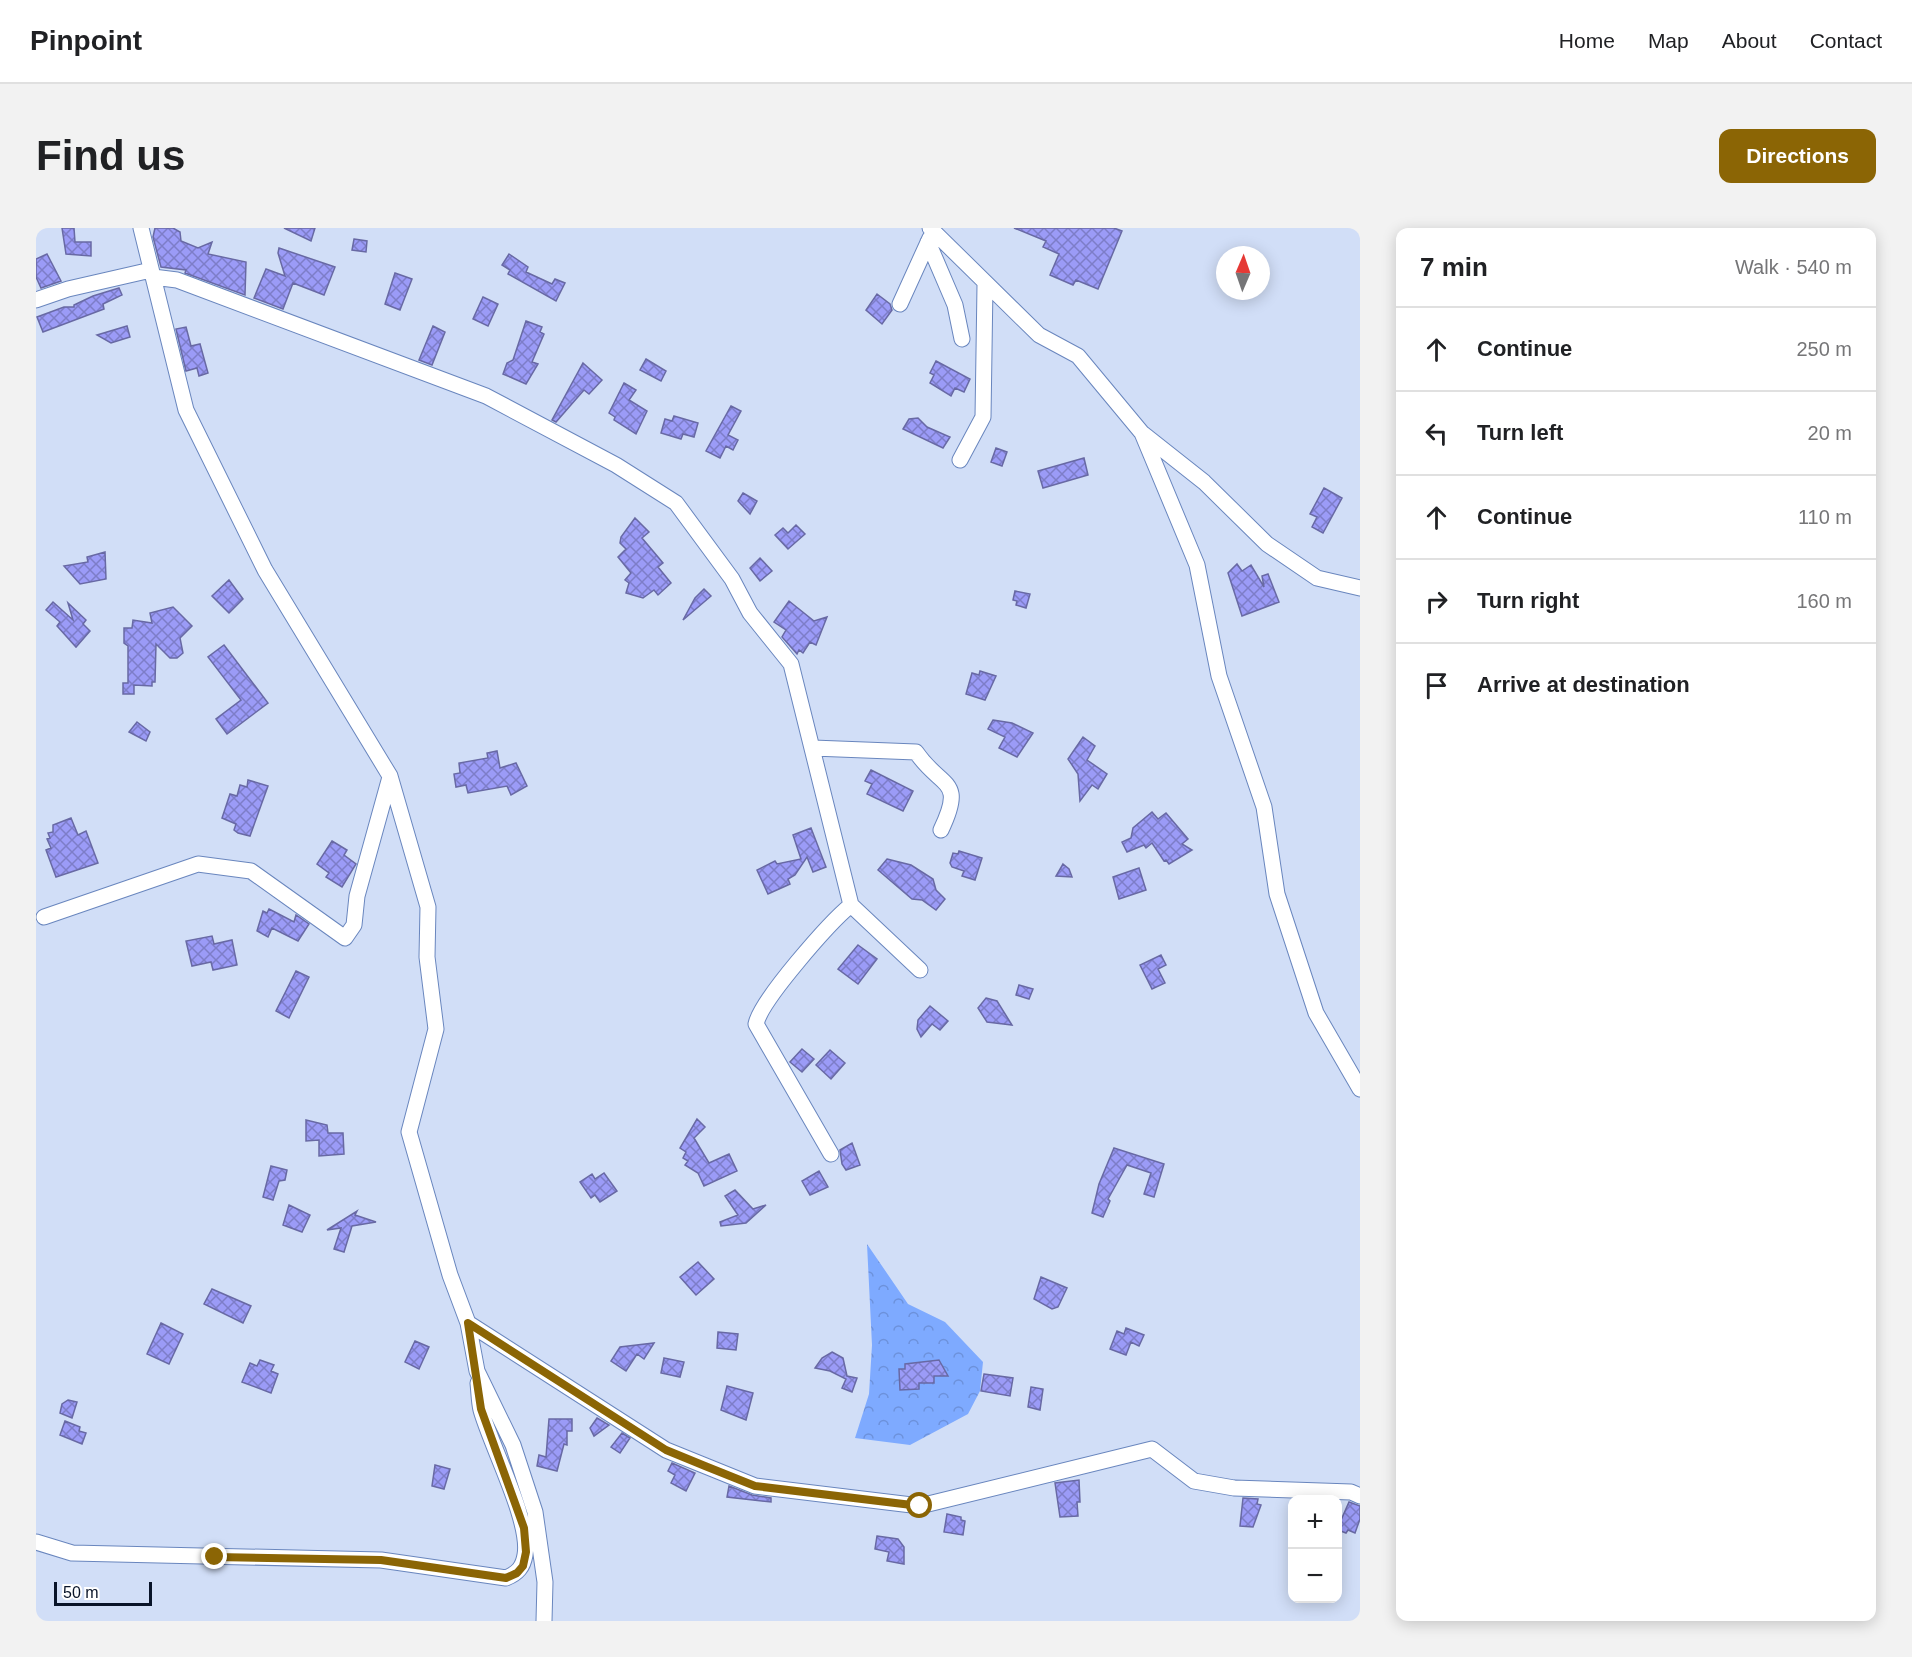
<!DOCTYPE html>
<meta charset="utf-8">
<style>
body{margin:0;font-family:Helvetica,sans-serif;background:#f2f2f2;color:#202124}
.controls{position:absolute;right:18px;bottom:18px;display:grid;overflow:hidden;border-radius:12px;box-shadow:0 3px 15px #0003}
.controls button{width:54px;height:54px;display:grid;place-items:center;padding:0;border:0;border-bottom:2px solid #e0e0e0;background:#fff;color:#202124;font:30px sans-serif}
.compass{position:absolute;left:1180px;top:18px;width:54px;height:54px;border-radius:50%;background:#fff;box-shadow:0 3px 15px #0003;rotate:2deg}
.scale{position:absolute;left:18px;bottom:15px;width:98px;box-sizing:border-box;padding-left:6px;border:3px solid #091429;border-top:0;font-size:16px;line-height:21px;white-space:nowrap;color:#091429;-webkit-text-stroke:4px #fff;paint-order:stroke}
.stop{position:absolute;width:18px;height:18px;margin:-14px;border:4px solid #8b6505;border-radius:50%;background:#fff}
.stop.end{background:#8b6505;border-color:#fff;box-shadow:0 2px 6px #0008}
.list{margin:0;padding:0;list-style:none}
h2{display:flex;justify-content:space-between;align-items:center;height:78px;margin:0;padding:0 24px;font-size:26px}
h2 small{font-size:20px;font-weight:400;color:#757577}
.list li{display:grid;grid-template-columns:39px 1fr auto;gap:18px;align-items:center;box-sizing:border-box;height:84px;padding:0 24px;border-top:2px solid #e0e0e0}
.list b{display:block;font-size:22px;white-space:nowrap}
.list em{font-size:20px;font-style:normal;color:#757577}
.icon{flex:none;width:33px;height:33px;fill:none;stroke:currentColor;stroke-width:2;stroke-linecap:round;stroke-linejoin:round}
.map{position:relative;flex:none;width:1324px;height:1393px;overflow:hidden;border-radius:12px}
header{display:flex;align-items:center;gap:36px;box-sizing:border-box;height:84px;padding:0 30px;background:#fff;border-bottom:2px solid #e0e0e0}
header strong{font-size:28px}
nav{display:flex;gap:33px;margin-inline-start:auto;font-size:21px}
.intro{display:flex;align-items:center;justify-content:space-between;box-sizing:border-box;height:144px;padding:0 36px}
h1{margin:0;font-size:42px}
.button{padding:15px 27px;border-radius:12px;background:#8b6505;color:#fff;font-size:21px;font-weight:700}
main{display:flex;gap:36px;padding:0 36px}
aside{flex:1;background:#fff;border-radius:12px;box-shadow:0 3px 15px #0003}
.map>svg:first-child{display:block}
</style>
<header>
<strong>Pinpoint</strong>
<nav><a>Home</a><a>Map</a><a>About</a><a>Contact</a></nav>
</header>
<div class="intro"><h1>Find us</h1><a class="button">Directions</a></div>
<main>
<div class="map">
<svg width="1324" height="1393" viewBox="0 0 1324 1393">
<defs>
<pattern id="forest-crowns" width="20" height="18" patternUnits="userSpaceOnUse" patternTransform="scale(1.5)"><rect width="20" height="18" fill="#7eaaff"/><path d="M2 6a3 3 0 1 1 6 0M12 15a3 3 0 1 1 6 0" fill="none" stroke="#6c91db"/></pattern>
<pattern id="building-cross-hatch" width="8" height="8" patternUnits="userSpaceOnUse" patternTransform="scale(1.5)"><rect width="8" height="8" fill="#9b9bf7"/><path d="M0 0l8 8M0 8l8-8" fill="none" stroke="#7d7dc8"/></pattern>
</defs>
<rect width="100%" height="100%" fill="#d1def7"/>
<path fill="url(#forest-crowns)" d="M831,1016L872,1076L909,1094L947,1134L944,1163L932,1186L874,1217L819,1210L833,1166L836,1117Z"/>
<path fill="url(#building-cross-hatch)" stroke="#6869a4" stroke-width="1.5" d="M26,0H38L39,14H55V28L30,26Z
M119,0H137L144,4L145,13L162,20L176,14L172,26L210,34L209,67L149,45L150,42L125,39L117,9Z
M248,0H279L275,13Z
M978,0H1078L1086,3L1062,61L1040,52L1037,57L1014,47L1023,26L1007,19L1010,13Z
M318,11L331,13L330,24L316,22Z
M243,20L299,39L288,67L257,55L247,81L218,70L230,41L249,48L242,25Z
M11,26L25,53L5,60L0,49V31Z
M473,26L492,39L490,44L516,56L519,51L529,55L520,73L472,46L474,42L466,37Z
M359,45L376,51L364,82L349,76Z
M83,60L86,67L67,76L68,81L7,104L1,89L28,79H38V77L57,68Z
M841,66L854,76L856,82L846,96L830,82Z
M447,69L462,76L452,98L437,91Z
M490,93L506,99L504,104L508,106L496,134L502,136L490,156L467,146L471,135L477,132Z
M91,98L94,109L75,115L61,107Z
M397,98L409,104L396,137L383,132Z
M150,99L155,118L164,116L172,145L163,148L161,140L150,143L140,101Z
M610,131L630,143L625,153L604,142Z
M900,133L934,151L928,164L919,160L915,168L894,155L898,147L894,145Z
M547,135L566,152L553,166L548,162L520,194L516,192Z
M588,155L600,162L593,172L611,183L600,206L578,192L579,189L573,185Z
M695,178L705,183L692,207L702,212L697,222L690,218L684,230L670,223Z
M638,188L662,195L658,209L647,206L645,211L625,205L629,191L636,193Z
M882,190L891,199L914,209L907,220L867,201L873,191Z
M960,220L971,224L966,238L955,234Z
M1048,230L1052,247L1007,260L1002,243Z
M1288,260L1306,270L1287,305L1276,299L1281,289L1274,286Z
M707,265L721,273L714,286L702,273Z
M599,290L613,304L606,310L627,335L622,339L635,355L622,367L618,362L607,370L590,365L593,355L589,352L595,345L582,329L590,321L584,315L585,309Z
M760,297L769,306L752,321L739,307L747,300L752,305Z
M69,324L70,351L44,356L28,338L52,334L51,329Z
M724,330L736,343L724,353L714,340Z
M1201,336L1206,343L1215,337L1228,359L1226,348L1232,346L1243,374L1206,388L1192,345Z
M193,352L207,371L193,385L176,368Z
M668,361L675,368L647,392L659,370Z
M979,363L994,366L990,380L980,377L981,373L977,372Z
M753,373L778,393L791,389L780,417L774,414L767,425L763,422L761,426L746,409L750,402L738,394Z
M17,374L37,392L32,375L50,392L47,396L54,403L40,419L21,398L24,394L10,382Z
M137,379L156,398L144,410L147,425L141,430H134L120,416L119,454H116V458L98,457V466H87V455H92V418L88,415V400H96L97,392L116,395L114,385Z
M188,417L232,475L191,506L180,491L205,472L172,429Z
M944,443L960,448L949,472L930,466L936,445L943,447Z
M957,492L976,495L997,505L981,529L963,520L969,509L952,501Z
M101,494L114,504L110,513L93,504Z
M1047,509L1059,518L1051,532L1071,546L1062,561L1056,557L1044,573L1042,546L1032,531Z
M461,523L464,540L480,535L491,558L475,567L471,558L432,565L430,557L420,559L418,546L424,545L423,535L452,530L451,525Z
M835,542L877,563L867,583L831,566L836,556L829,553Z
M212,552L232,558L214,608L202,605L198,602L200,596L186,590L194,566L201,568L204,557L211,559Z
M1116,584L1122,591L1130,585L1152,611L1146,616L1156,622L1133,636L1130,632L1128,633L1116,615L1110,620L1108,617L1091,624L1086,614L1095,610L1097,600Z
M35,590L42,607L50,603L62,635L20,649L10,622L15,620L11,611L14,610L12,605L17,604V597Z
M775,600L790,639L777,644L771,629L759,647L752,651L754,656L732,666L721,642L739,633L741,636L765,631L757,607Z
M296,613L311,622L308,627L320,636L306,659L290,649L293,645L281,636Z
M923,623L946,630L939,652L926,648L928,643L916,639L914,635L917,625L922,626Z
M851,631L875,637L897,651L900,662L909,671L900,682L886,672L876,671L842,642Z
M1027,636L1033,641L1036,649L1020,648Z
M1103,640L1110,662L1083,671L1077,649Z
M233,681L258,694L260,687L273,696L262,713L236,700L232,709L221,703L227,683L231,685Z
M176,708L178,716L196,712L201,737L177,742L175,734L156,738L150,713Z
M822,717L841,731L822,756L802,741Z
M1125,727L1130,737L1122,741L1129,755L1116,761L1104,737Z
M260,743L273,749L253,790L240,783Z
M983,757L997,761L993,771L980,767Z
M950,770L961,773L976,797L951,794L942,780Z
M894,778L912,793L904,802L896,796L885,809L881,801L882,792Z
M766,821L778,831L766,844L754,834Z
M794,822L809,835L795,851L780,837Z
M661,891L669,899L658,910L673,935L693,926L701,943L668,958L662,945L649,937L652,933L647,930L650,924L644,920Z
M270,892L291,897L292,905H307L308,926L283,928V912L270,913Z
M816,915L824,937L810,942L806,936L804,922Z
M1078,920L1128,936L1118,969L1108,966L1115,945L1091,937L1072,971L1074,973L1067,989L1056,985L1063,956Z
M235,938L251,942L249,952L243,953L237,972L227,969Z
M783,943L792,959L774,967L766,953Z
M568,945L581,963L564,974L559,967L555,970L544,954L556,946L559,951Z
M699,962L717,981L730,977L710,995L685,998L684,994L702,987L689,968Z
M253,977L274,987L266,1004L247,997Z
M321,983L319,987L340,994L316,998L308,1024L298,1021L305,1000L291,1002Z
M662,1034L678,1051L660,1067L644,1049Z
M1005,1049L1031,1060L1022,1079L1016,1081L998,1071Z
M176,1061L215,1078L207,1095L168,1076Z
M125,1095L147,1106L133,1136L111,1126Z
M1090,1100L1108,1107L1103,1118L1095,1114L1090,1127L1074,1121L1081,1103L1088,1106Z
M682,1104L702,1106L700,1122L681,1120Z
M379,1113L393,1119L383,1141L369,1134Z
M618,1115L608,1131L601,1126L590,1143L575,1133L584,1119Z
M796,1124L807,1130L811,1148L821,1150L816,1164L806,1160L810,1151L794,1143L779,1140L786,1130Z
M628,1130L648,1134L644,1149L625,1145Z
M224,1132L238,1137L235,1143L242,1146L235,1165L206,1154L214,1135L221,1138Z
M903,1132L912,1148H898V1155H883V1161L864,1162L863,1141H869V1136Z
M948,1146L977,1150L974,1168L945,1163Z
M691,1158L717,1165L710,1192L685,1182Z
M995,1159L1007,1161L1004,1182L992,1179Z
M32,1172L41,1174L36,1190L24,1185L26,1176Z
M561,1190L573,1197L558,1208L554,1200Z
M513,1191H536V1203H531V1217L528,1216L521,1243L501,1238L503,1227L510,1229Z
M29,1193L44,1199L43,1203L50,1205L46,1216L24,1207Z
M586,1205L594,1210L584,1225L575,1219Z
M636,1235L659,1245L650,1263L635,1255L639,1247L632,1243Z
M399,1237L414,1241L408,1261L396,1258Z
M1043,1252L1044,1274H1041L1042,1288L1024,1289L1019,1255Z
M693,1258L716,1267L735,1270V1274L691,1269Z
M1207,1270L1222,1271L1221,1276L1225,1277L1217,1299L1204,1298Z
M1313,1274L1324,1278V1291L1319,1305L1312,1302L1310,1305L1302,1302V1299Z
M911,1286L925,1289V1292L929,1293L927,1307L908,1304Z
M841,1308L862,1311L868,1319V1336L851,1333L853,1324L839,1321Z"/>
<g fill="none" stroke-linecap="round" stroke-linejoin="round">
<g stroke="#6986be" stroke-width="17">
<path id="minor" d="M105,0L150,182L229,342L354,548L392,679L391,729L400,801L373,904L414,1047L432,1095L441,1143L477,1217L499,1284L509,1354L508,1393
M894,0L1003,107L1042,128L1106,205L1168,254L1231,316L1281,350L1324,360
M892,14L919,77L926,111
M0,72L32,61L115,42L117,49L141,52L450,168L580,237L640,275L696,351L714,385L755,436L815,677C794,694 725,772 720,796L795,926
M864,76L894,10
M1106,205L1161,337L1183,448L1228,579L1241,666L1280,785L1324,861
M924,232L947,189L949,57
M777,520L880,524C905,561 930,550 905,602
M815,677L884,742
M8,689L162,636L215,643L309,710L318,697L321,668L354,549
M432,1095L630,1222L719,1258L884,1278L1116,1221L1158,1253L1198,1260L1315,1264L1324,1268
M0,1314L36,1325L345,1332L470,1350C482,1345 487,1339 489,1327C495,1294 455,1218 445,1182C443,1174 443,1164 442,1155"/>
</g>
<use href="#minor" stroke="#fff" stroke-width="15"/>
</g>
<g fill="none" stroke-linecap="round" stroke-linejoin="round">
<path stroke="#8b6505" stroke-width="8" d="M179,1329L345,1332L470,1350L481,1345L487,1338L490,1324L488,1300L445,1181L432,1095L630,1222L669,1238L719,1258L884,1278"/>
</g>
</svg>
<div class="controls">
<button>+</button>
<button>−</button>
</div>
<svg class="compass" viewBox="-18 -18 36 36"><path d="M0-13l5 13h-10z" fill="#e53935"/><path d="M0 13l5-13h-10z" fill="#757577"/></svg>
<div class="scale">50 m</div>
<div class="stop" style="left:884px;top:1278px"></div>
<div class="stop end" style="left:179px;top:1329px"></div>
</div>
<aside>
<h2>7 min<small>Walk · 540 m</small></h2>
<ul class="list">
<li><svg class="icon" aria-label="ahead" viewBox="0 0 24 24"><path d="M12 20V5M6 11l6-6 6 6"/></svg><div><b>Continue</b></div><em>250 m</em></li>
<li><svg class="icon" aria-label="left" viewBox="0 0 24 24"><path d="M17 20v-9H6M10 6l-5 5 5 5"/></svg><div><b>Turn left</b></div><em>20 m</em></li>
<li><svg class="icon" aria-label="ahead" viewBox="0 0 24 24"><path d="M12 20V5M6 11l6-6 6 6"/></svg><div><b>Continue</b></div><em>110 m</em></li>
<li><svg class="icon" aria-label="right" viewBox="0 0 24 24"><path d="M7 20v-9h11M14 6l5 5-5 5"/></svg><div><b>Turn right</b></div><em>160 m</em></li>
<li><svg class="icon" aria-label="arrive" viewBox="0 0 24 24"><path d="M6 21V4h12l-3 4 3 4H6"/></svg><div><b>Arrive at destination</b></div></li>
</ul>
</aside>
</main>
